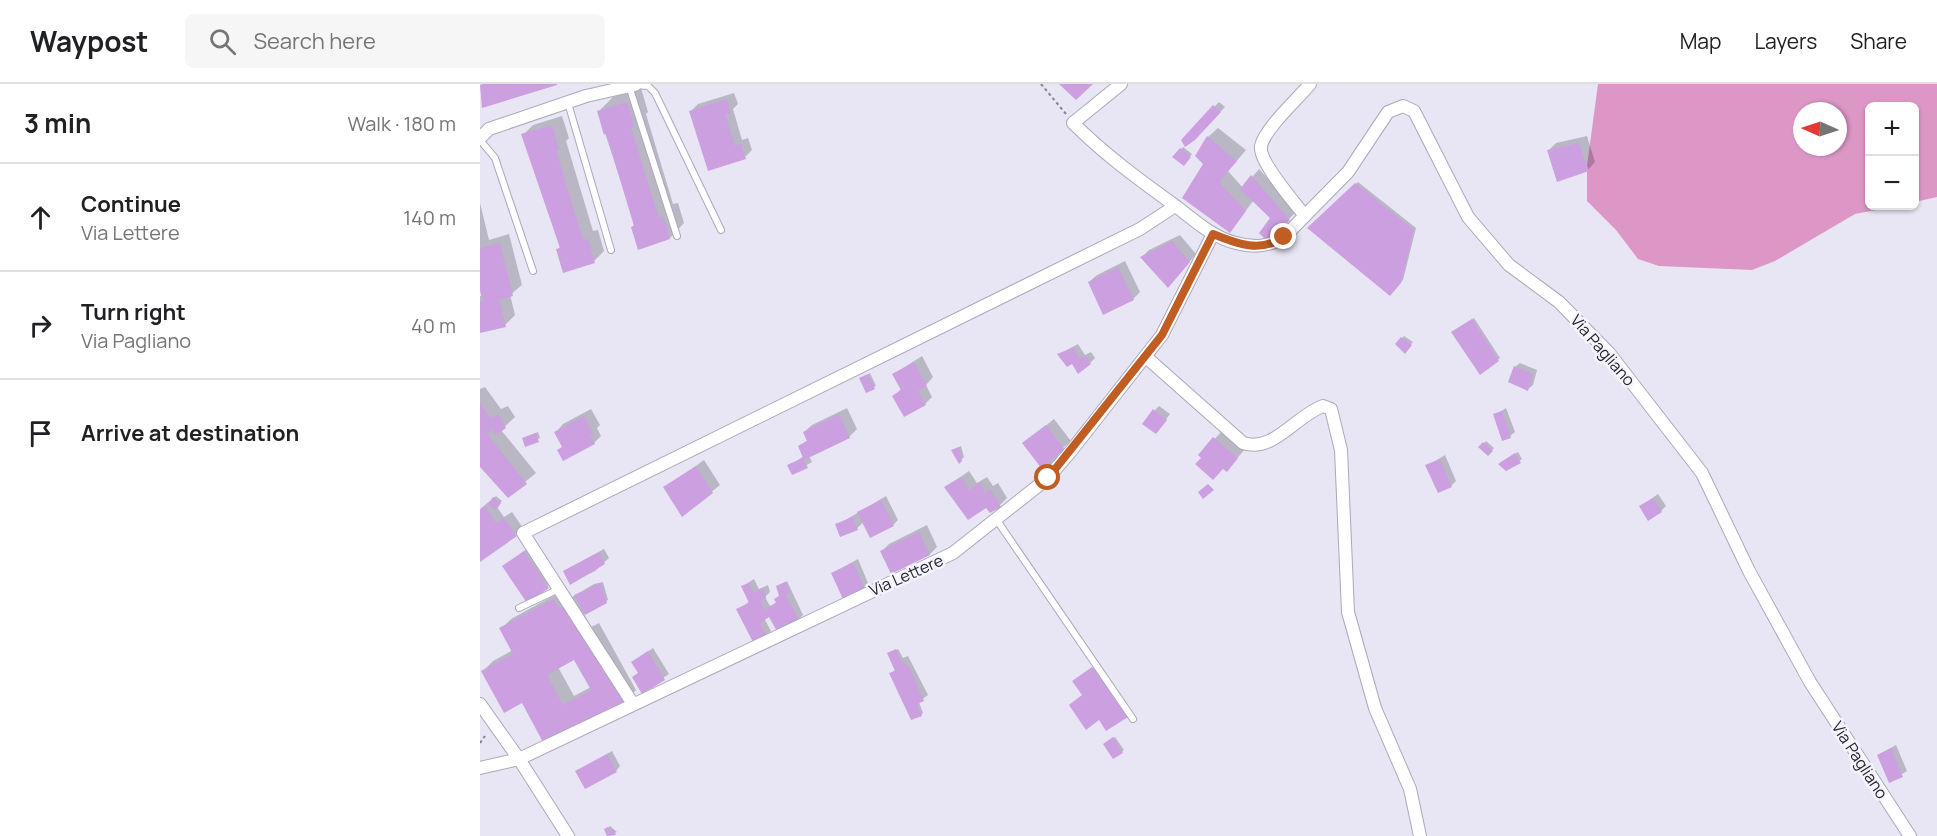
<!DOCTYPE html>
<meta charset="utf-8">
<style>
body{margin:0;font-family:Manrope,sans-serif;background:#f6f6f6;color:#202124}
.controls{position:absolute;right:18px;top:18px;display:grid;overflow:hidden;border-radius:9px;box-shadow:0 2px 4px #0004}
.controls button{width:54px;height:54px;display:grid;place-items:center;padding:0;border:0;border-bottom:2px solid #e0e0e0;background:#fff;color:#202124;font:30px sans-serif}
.compass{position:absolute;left:1313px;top:18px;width:54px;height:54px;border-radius:50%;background:#fff;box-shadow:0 2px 4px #0004;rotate:273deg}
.stop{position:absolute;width:18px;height:18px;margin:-14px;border:4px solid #c05d23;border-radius:50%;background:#fff}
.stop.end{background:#c05d23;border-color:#fff;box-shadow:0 2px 6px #0008}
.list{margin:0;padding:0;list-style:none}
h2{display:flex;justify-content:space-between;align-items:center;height:78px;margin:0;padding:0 24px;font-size:26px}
h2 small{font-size:20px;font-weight:400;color:#757577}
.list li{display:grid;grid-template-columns:39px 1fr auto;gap:18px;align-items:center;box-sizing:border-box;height:108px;padding:0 24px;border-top:2px solid #e0e0e0}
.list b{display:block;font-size:22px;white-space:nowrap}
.list p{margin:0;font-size:20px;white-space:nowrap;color:#757577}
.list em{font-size:20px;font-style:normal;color:#757577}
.icon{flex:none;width:33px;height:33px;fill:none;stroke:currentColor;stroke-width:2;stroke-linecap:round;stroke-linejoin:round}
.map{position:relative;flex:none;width:1457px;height:752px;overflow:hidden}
header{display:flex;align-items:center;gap:36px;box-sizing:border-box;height:84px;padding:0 30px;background:#fff;border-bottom:2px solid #e0e0e0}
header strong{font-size:28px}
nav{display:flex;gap:33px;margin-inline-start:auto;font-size:21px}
.search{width:420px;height:54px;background:#f6f6f6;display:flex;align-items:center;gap:15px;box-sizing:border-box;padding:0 21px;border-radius:9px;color:#757577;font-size:22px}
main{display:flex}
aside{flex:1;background:#fff}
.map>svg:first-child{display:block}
</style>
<header>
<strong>Waypost</strong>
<div class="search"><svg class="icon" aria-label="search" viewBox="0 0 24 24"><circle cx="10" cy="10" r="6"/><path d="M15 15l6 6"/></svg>Search here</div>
<nav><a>Map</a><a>Layers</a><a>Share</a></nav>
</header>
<main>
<aside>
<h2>3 min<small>Walk · 180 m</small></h2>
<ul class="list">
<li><svg class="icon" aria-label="ahead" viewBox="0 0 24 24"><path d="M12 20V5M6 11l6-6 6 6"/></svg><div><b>Continue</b><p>Via Lettere</p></div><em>140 m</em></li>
<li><svg class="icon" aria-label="right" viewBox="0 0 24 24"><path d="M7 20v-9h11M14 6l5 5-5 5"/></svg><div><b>Turn right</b><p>Via Pagliano</p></div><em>40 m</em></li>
<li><svg class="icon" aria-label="arrive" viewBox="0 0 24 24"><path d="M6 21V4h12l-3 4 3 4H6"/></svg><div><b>Arrive at destination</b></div></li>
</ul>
</aside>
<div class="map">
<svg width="1457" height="752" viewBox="0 0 1457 752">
<rect width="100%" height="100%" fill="#e8e5f5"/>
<path fill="#dc97c7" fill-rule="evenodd" d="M1118,0H1457V113L1435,118L1434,22H1390V122H1418L1375,130L1295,177L1272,186L1179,182L1158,175L1136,146L1107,117V82ZM1322,27H1358V63H1322Z"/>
<path fill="#0003" fill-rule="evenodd" d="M161,4L168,28L166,30L193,120L198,119L204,139L190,154L152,143L155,140L118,28L133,13Z
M254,9L258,20L253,25L262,56L268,54L272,66L265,73L210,28L218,20Z
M739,18L745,23L714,55L703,56Z
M82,32L89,54L86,57L113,147L118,146L124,167L114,177L77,166L81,162L43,51L53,41Z
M738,44L766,66L748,87L763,104L779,85L817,127L788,156L792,134L774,116L750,147L724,80L728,53Z
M1107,52L1115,78L1108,86L1069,66L1076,59Z
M703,63L712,70L704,80L694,73Z
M878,98L936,144L923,196L909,210L829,144Z
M0,119L9,156L29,150L42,201L30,211L35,231L25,241L0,248V212L3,211L0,201Z
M700,151L716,170L695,195L662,173L669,166Z
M645,177L660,208L653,215L609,198L617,191Z
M994,234L1020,274L1001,289L975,246Z
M924,252L933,258L925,267L917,260Z
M598,260L605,271L611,268L615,274L610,279L592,277L579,270Z
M442,272L453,293L446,301L452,313L445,320L414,312L422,304L414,290Z
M1040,279L1057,286L1053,301L1048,305L1035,283Z
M390,289L396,302L394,303L381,294Z
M5,303L21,325L28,322L35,333L21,346L56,389L28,412L0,381V305Z
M679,322L690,330L680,344L675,326Z
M367,324L377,345L369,353L329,372L332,378L313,389L309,382L324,372L319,362L328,356L324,348L332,341Z
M1026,324L1035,348L1030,352L1015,331Z
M111,325L120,341L117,344L121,352L114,359L79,366L83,362L76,348L83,340Z
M574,335L591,357L577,369L580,374L573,381L544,359Z
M742,347L764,366L754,378L744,383L720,371Z
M58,348L60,354L46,361L43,354Z
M1006,357L1014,364L1008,370L1001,363Z
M481,362L484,373L479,378L475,365Z
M1038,368L1042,375L1027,385L1021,378Z
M965,371L976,397L971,402L947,382Z
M224,376L240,401L203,431L185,404Z
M489,387L497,399L507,393L513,402L518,399L527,414L520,421L466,403Z
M1178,410L1186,422L1181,427L1161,422Z
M16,412L22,417L17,423L24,433L32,428L43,444L0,476V425Z
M406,412L418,436L413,441L384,438L377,444L357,441Z
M447,441L457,463L450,470L402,467L409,460Z
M52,461L76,495L47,517L24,482Z
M124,465L129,474L115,487L91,499L84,487Z
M378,475L388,499L384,504L352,489Z
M274,495L279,505L288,501L290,508L285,513L290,522L297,518L296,515L301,510L298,502L307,497L323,531L319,535L289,530L284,534L291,547L286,551L258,526L270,517L263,502Z
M123,498L128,516L104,530L111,543L119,539L156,606L146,616L66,660L43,617L3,587L13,577L33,566L21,545L31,535L84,506L89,515L114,500ZM95,574L111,603L94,612L78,583Z
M173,564L189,590L162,608L154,593L159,588L153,578Z
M418,565L423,574L428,572L448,611L439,618L443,629L441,631L411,590L416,585L411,568Z
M615,582L649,630L627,645L596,596Z
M635,653L644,666L642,668L626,658Z
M1416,661L1427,687L1410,697L1398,671Z
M132,667L140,682L136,687H97Z
M130,742L137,748L129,752L126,745Z"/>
<path fill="#cc9fe0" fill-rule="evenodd" d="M3,0H77V1L2,24L0,1Z
M579,0H613L596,16Z
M247,15L251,29L245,30L255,62L261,60L266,75L228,87L209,27Z
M147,18L155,43L151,44L179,134L183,132L190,155L158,166L151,143L154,142L126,49L124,51L117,27Z
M733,21L741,28L715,56L705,63L701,56Z
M72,41L79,65L76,66L103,156L108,155L115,179L83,189L76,165L80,164L41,50Z
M727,52L757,77L739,98L766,127L750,149L702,114L723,80L715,72Z
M1099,59L1109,87L1077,98L1067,66Z
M700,64L711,73L704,82L692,73Z
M771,91L810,136L788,158L779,149L790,134L760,105Z
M875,99L934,146L921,199L910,212L827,144Z
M692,157L710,178L688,204L660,173Z
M20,159L33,212L19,216L26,243L0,249V218L3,217L0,207V164Z
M638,183L654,216L623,231L608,198Z
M992,235L1019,277L1000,291L971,248Z
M921,253L932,261L925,270L915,260Z
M593,264L600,275L606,272L611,280L598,290L592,280L587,283L577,270Z
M434,278L447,302L438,307L446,321L424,333L412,312L421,306L412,290Z
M1034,282L1053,290L1048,307L1028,298Z
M388,290L395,305L386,309L379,294Z
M0,319L10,334L18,330L26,344L16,351L12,346L7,350L47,400L28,414L0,383Z
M673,325L687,336L676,350L662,340Z
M1022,327L1031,354L1022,357L1013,330Z
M359,330L370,354L324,376L328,384L312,391L307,381L323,374L318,362L327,357L323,348Z
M104,332L113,350L110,351L115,360L83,377L77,366L82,363L74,348Z
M566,341L585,366L570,376L574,382L565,389L542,359Z
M56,349L59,358L45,363L42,354Z
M733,353L758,374L747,388L743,385L733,396L715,380L721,374L718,371Z
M1003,358L1013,367L1008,372L998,363Z
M479,363L482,377L479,380L471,366Z
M1035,369L1041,379L1026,387L1018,380Z
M960,375L972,403L958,409L945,381Z
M216,382L233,409L202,433L183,403Z
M481,393L489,406L500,399L505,409L510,405L521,423L510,429L506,424L488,436L464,403Z
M728,400L734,406L723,415L718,408Z
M13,413L21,419L16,426L8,420Z
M1173,414L1182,428L1168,437L1159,422Z
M401,416L414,442L390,454L377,428Z
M5,422L16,439L24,434L37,452L0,478V426Z
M373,433L378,446L360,453L355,440Z
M439,448L450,471L411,490L400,467Z
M44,467L69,504L47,519L22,482Z
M119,468L125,480L90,501L83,487Z
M373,479L385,505L363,515L351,489Z
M305,498L310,508L305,511L320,537L298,549L289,533L280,539L287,553L274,560L256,525L269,519L261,502L269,499L274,509L283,504L286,514L280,517L285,526L296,519L294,515L299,512L296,502Z
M121,499L127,519L105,531L94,511Z
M74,515L78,524L84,521L101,552L109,548L147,618L65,662L42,619L24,629L1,587L33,570L19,544ZM94,576L111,606L83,621L67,591Z
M416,565L421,577L429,583L444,617L437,620L442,632L431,636L409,589L415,587L407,569Z
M168,567L185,596L162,610L152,593L158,589L151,578Z
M612,583L648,633L626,647L619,636L606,646L589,621L602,611L592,597Z
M633,653L643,669L633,675L623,660Z
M1411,664L1423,693L1409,699L1397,671Z
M127,670L137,688L105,705L95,687Z
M128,743L130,747L133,745L136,751L127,752L124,745Z"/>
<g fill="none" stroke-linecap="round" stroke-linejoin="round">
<g stroke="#aba9b8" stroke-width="8">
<path id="lane" d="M155,1L168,2L175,9L241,146
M149,2L197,152
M88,19L131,166
M0,56L15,74L53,187
M516,435L653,635
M39,524L79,505"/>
</g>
<g stroke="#aba9b8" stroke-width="14">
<path id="street" d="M641,0L593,39C625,71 661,97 697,123C715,137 734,154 756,159C774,164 789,163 804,153L868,88L908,28L923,22L934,27L988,133L1029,181L1079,218L1129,269L1222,389L1269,487L1330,598L1430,752
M0,54L9,45L106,12L155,1
M825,132C815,119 778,77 781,62C785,44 818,15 830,0
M666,273L763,359C794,369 815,332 843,322L851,325L861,366L868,528L895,624L930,705L940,752
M0,620L39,675L88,752
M153,620L43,449L660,145L695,122
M0,684L39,675L473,469L568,394L591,367L682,251L733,150"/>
</g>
<path stroke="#85838e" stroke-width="2" stroke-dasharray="3 3" stroke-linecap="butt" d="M561,0L586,30
M0,659L5,652"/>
<use href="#lane" stroke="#fff" stroke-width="6"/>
<use href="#street" stroke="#fff" stroke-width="12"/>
</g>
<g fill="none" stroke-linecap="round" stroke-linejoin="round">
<path stroke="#c05d23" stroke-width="8" d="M568,394L682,251L733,150C757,160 781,169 804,153"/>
</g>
<g text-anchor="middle" stroke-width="5" stroke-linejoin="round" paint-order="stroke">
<g font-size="16" fill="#25242a" stroke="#f5f4fd">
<text transform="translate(1123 266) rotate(49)" y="6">Via Pagliano</text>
<text transform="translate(426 491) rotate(-24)" y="6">Via Lettere</text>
<text transform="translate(1380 676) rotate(57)" y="6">Via Pagliano</text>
</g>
</g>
</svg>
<div class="controls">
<button>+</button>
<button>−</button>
</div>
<svg class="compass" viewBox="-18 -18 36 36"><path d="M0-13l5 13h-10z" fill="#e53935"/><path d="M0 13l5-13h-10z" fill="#757577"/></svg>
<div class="stop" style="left:568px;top:394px"></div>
<div class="stop end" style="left:804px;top:153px"></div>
</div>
</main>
